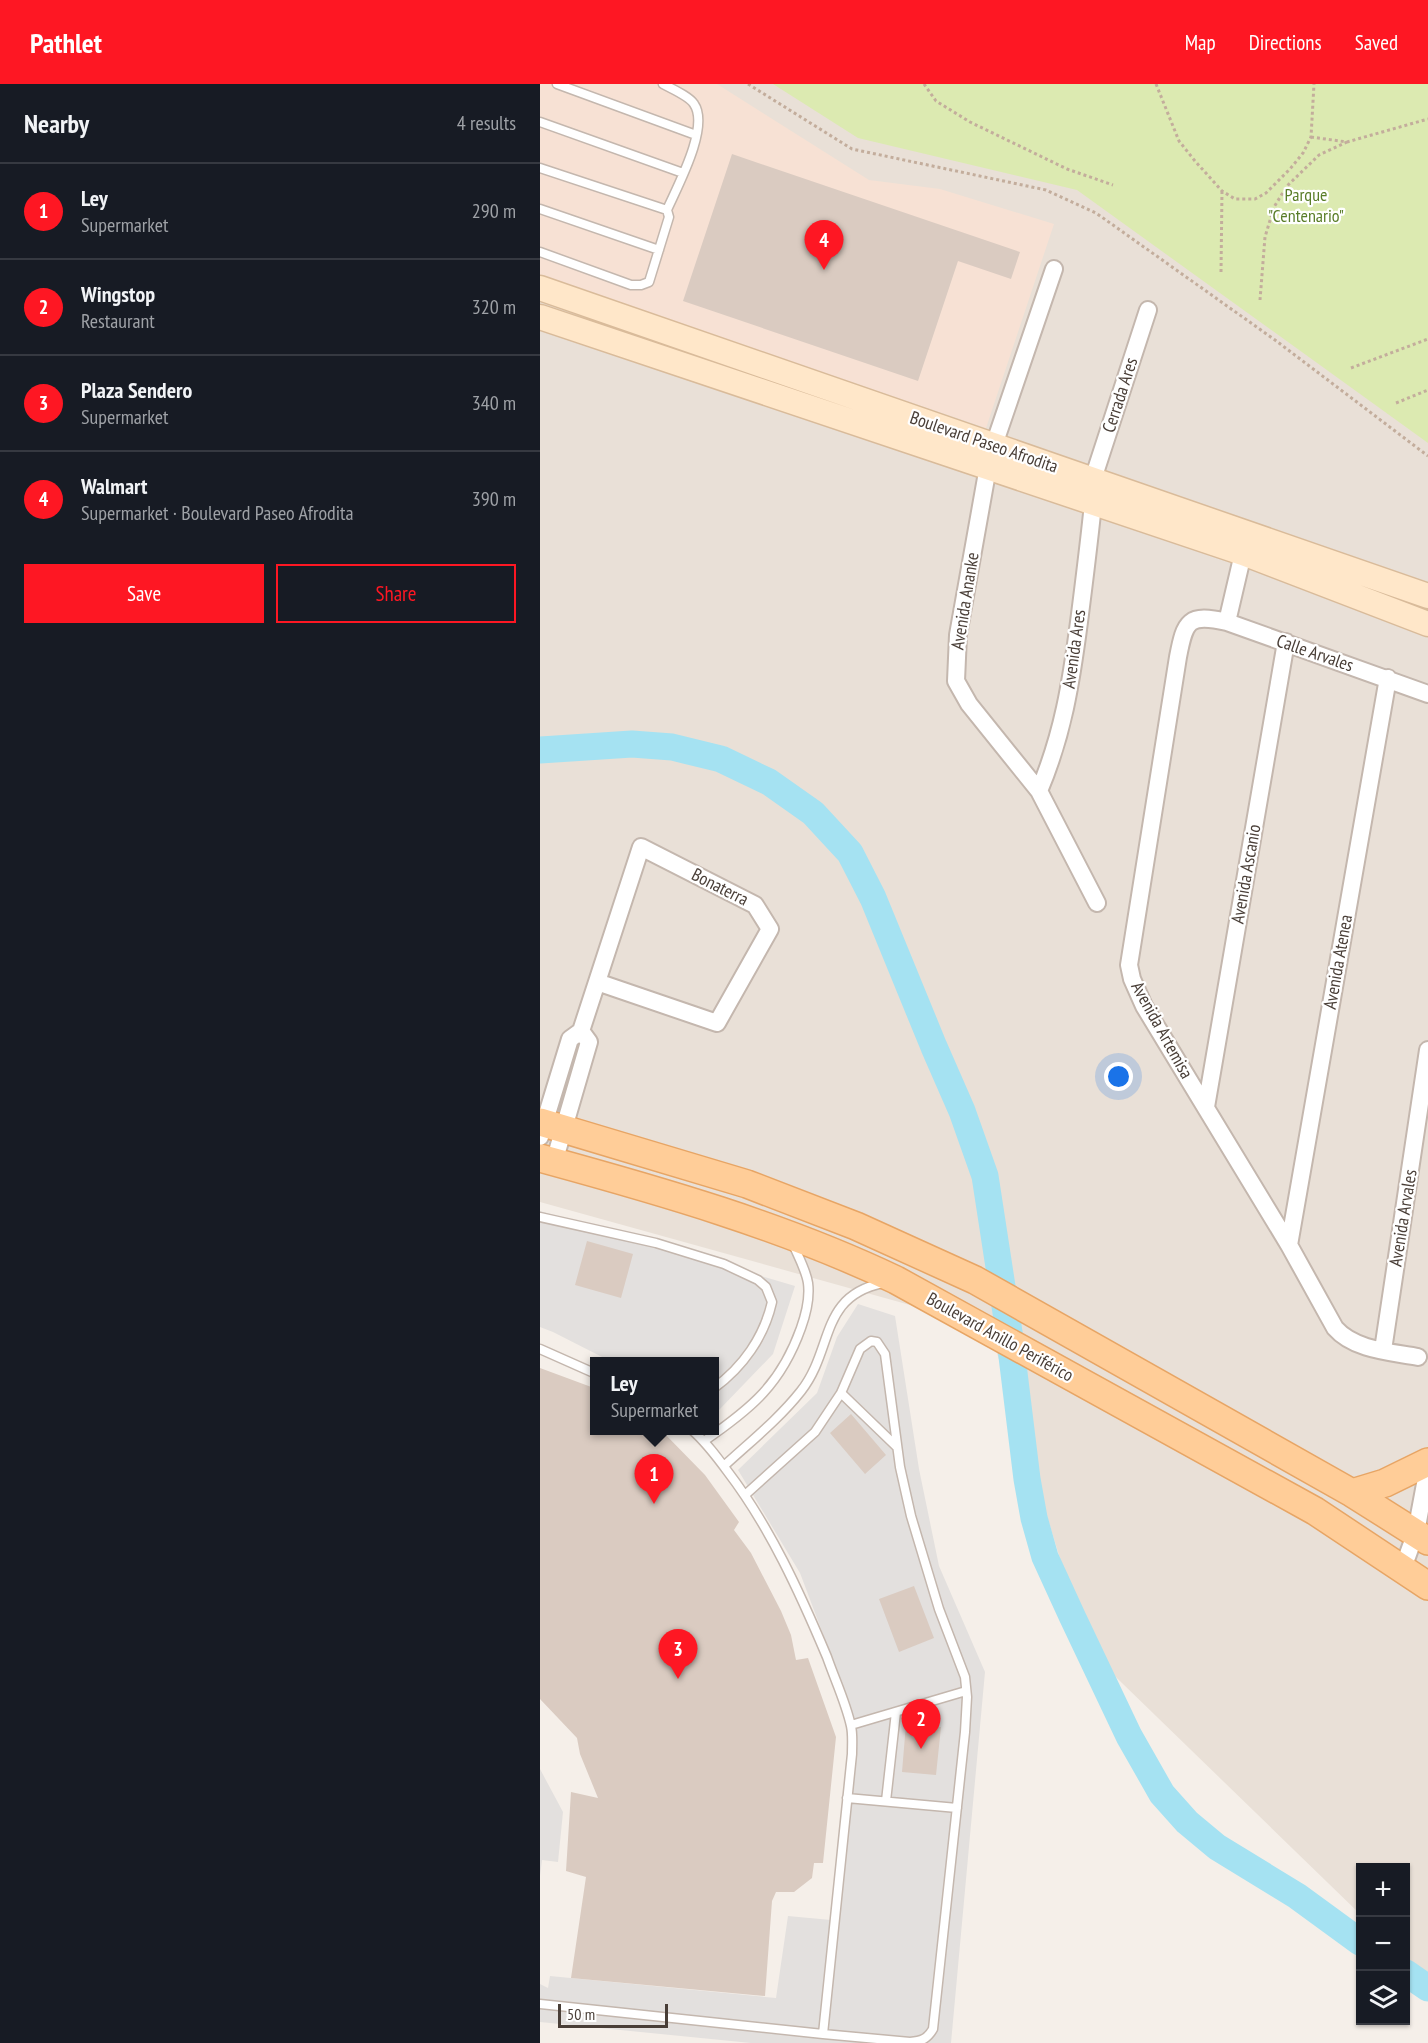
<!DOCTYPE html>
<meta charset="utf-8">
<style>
body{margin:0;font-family:"PT Sans Narrow",sans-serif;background:#20242c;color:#f1f3f6}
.controls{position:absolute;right:18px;bottom:18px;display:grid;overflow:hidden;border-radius:0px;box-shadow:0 2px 4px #0004}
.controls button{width:54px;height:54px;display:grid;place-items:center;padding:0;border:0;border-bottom:2px solid #363941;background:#171b24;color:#f1f3f6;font:30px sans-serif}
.scale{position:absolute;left:18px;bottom:15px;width:110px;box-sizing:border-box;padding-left:6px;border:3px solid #493e37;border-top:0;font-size:16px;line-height:21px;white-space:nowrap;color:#493e37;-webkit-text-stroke:4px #fff;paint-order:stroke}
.you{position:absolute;left:579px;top:993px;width:21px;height:21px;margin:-15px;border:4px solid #fff;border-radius:50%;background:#1a73e8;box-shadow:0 0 0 9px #1a73e833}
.badge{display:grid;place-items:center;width:39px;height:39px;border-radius:50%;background:#fe1723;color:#fff;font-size:20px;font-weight:700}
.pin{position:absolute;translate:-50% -50px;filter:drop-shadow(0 2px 3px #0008)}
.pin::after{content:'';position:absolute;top:32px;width:21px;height:18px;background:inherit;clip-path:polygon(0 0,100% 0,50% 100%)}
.popup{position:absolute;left:50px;top:1273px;width:129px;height:78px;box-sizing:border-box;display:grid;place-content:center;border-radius:0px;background:#171b24;filter:drop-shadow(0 2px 4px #0005);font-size:20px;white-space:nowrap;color:#9ea1a6}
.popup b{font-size:22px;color:#f1f3f6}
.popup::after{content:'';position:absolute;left:50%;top:100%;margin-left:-12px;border:12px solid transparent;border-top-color:#171b24}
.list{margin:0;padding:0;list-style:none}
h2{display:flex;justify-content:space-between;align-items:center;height:78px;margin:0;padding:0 24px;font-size:26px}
h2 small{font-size:20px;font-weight:400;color:#9ea1a6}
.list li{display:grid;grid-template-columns:39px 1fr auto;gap:18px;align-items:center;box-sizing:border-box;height:96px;padding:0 24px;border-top:2px solid #363941}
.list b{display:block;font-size:22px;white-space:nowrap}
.list p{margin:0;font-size:20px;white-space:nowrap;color:#9ea1a6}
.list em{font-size:20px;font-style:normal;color:#9ea1a6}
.actions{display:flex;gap:12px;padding:18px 24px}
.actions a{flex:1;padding:14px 0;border:2px solid #fe1723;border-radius:0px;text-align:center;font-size:21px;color:#fe1723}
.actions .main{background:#fe1723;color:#fff}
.icon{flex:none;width:33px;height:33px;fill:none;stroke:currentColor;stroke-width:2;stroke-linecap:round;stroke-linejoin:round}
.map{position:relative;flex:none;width:888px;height:1959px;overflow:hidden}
header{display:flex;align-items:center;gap:36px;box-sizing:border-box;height:84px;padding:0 30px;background:#fe1723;color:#fff}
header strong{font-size:28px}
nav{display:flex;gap:33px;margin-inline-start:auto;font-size:21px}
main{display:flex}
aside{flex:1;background:#171b24}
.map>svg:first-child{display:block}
</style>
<header>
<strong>Pathlet</strong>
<nav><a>Map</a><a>Directions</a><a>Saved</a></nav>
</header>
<main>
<aside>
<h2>Nearby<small>4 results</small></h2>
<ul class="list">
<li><span class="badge">1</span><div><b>Ley</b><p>Supermarket</p></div><em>290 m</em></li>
<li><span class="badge">2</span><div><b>Wingstop</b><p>Restaurant</p></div><em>320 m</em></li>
<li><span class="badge">3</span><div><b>Plaza Sendero</b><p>Supermarket</p></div><em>340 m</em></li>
<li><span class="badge">4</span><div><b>Walmart</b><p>Supermarket · Boulevard Paseo Afrodita</p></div><em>390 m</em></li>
</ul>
<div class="actions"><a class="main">Save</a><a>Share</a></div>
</aside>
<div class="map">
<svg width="888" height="1959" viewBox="0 0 888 1959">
<rect width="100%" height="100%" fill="#f5efe9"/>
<path fill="#e9e0d7" d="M0,0H888V1896L866,1874V1784H820V1830L548,1566L449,1243L0,1118Z"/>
<path fill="#f7e1d4" d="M0,0H177L329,96L400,105L514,140L446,344L0,192Z"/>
<path fill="#dceab1" d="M233,0H888V359L537,106L318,54Z"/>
<path fill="#e3e0de" d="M0,1127L255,1202L233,1270L179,1326L174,1322V1278L70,1277L13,1248L0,1243Z
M318,1220L355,1232L379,1385L399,1482L445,1588L411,1959H211L0,1938V1900L8,1904L10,1892L236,1914L248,1832L291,1836L315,1635L260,1489L198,1386L277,1309L297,1253Z
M0,1685L23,1728L18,1778L2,1776L0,1792Z"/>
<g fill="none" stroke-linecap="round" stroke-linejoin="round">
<path stroke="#a5e2f2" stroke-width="27" d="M0,666L92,660L132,663L181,675L229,698L273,729L310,769L333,814L394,963L422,1027L445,1092L469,1248L487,1395L494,1434L505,1473L532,1532L589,1652L622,1710L647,1738L677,1763L757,1812L820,1858
M866,1889L888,1904"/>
</g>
<path fill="#dacbc1" d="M192,70L480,168L471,195L418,177L378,297L143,217Z
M47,1157L93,1170L81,1214L35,1201Z
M0,1284L54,1304V1347H122L165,1391L199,1438L194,1446L211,1469L241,1527L251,1551L256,1576L268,1574L296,1653L283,1779H274L272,1794L254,1808H236L232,1817L225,1912L31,1894L46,1793L26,1787L31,1708L58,1714L40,1670L37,1654L0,1615Z
M311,1330L346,1371L325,1390L290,1349Z
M374,1502L394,1554L359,1568L339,1515Z
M366,1640L401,1643L396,1691L362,1688Z"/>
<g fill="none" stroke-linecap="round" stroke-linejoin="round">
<g stroke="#c4b7ae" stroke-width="11">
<path id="lane" d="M17,0L156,51
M123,0C132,5 149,12 154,20C170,43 137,103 127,126
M0,38L143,89
M0,84L127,126L129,133L109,198L101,201H91L0,168
M0,125L119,166
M0,1133L116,1159L184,1180L218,1196L226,1203L232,1218C224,1253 203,1283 174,1304
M0,1265L54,1289
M301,1309L357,1363
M164,1357C212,1324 241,1300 261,1244C266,1230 270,1214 268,1199C266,1186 258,1172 253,1160
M184,1382C210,1358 239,1335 261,1307C294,1265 279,1212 343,1199
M205,1411L275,1348L301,1309L320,1265L331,1257L337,1258L345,1270L360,1383L371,1432L399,1525L425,1593L427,1613L425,1648L393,1945C387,1955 382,1957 370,1958L283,1950
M311,1641L426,1607
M307,1714L417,1724
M346,1717L356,1628
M0,1920L283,1950L312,1670C312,1661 313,1651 311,1642C306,1619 295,1596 287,1573C260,1509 230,1443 188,1388C177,1373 166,1358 152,1346"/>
</g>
<g stroke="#c4b7ae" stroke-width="20">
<path id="street" d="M514,185L454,361L448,383L418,551L416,597L429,620L499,707L557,819
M553,395L608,226
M687,538L705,461
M499,707C523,650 531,599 539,538C544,499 549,459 553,420
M41,947L101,763L215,821L230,845L177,939L57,898
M666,1023L746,558
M0,1053L30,955L41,947
M14,1078L49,958L41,947
M749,1161L848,594
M843,1266L888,966
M878,1273C851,1268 814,1266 795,1244L749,1161L604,922L592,895L589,881L638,573C645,537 648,529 687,538L888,610
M863,1484L876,1448L888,1384"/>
</g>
<g stroke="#d9bb9a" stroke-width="27">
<path id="secondary" d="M0,204L888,512
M0,233L703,469L888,540"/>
</g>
<g stroke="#e7a565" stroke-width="30">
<path id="primary" d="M0,1038L207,1100L316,1142L435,1196L812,1409L888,1457
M0,1074C121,1107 243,1142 356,1196L775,1427L888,1502
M812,1409L845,1399L888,1378"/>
</g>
<path stroke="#c3ad9c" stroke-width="3" stroke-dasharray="3 3" stroke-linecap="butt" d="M208,0L312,65L506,106L556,129L735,256L888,372
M384,0L396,17L430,38L527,85L573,101
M616,0L639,57L655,77L682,107L695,115H715L726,109L750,85L763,69L771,53L774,0
M771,53L807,58L888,35
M681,188L682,107
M720,216L725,153L734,123L747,102L779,71L807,58
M811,284L888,255
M856,319L888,306"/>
<use href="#lane" stroke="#fff" stroke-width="8"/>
<use href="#street" stroke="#fff" stroke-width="16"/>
<use href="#secondary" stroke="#ffe7c9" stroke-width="24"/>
<use href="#primary" stroke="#ffcd98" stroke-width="27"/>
</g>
<g text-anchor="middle" stroke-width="4.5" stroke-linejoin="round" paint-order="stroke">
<g font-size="18" fill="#597d28" stroke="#fff">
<text x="766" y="117">Parque<tspan x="766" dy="21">"Centenario"</tspan></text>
</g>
<g font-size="18" fill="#493e37" stroke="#fff">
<text transform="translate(580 311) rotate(-72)" y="6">Cerrada Ares</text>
<text transform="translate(444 358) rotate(19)" y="6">Boulevard Paseo Afrodita</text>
<text transform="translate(425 517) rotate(-81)" y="6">Avenida Ananke</text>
<text transform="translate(534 565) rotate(-82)" y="6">Avenida Ares</text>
<text transform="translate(775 569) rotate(19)" y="6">Calle Arvales</text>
<text transform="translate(706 790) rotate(-80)" y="6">Avenida Ascanio</text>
<text transform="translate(180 803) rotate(27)" y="6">Bonaterra</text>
<text transform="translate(798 878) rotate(-80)" y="6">Avenida Atenea</text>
<text transform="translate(622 946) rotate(61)" y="6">Avenida Artemisa</text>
<text transform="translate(863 1134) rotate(-81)" y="6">Avenida Arvales</text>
<text transform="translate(460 1253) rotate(29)" y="6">Boulevard Anillo Periférico</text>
</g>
</g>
</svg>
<div class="controls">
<button>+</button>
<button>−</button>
<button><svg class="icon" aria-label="layers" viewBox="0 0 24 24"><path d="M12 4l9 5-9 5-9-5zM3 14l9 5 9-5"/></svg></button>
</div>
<div class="scale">50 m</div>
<div class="you"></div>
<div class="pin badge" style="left:114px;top:1420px">1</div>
<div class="popup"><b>Ley</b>Supermarket</div>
<div class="pin badge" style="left:381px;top:1665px">2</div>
<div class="pin badge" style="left:138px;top:1595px">3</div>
<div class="pin badge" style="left:284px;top:186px">4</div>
</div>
</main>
